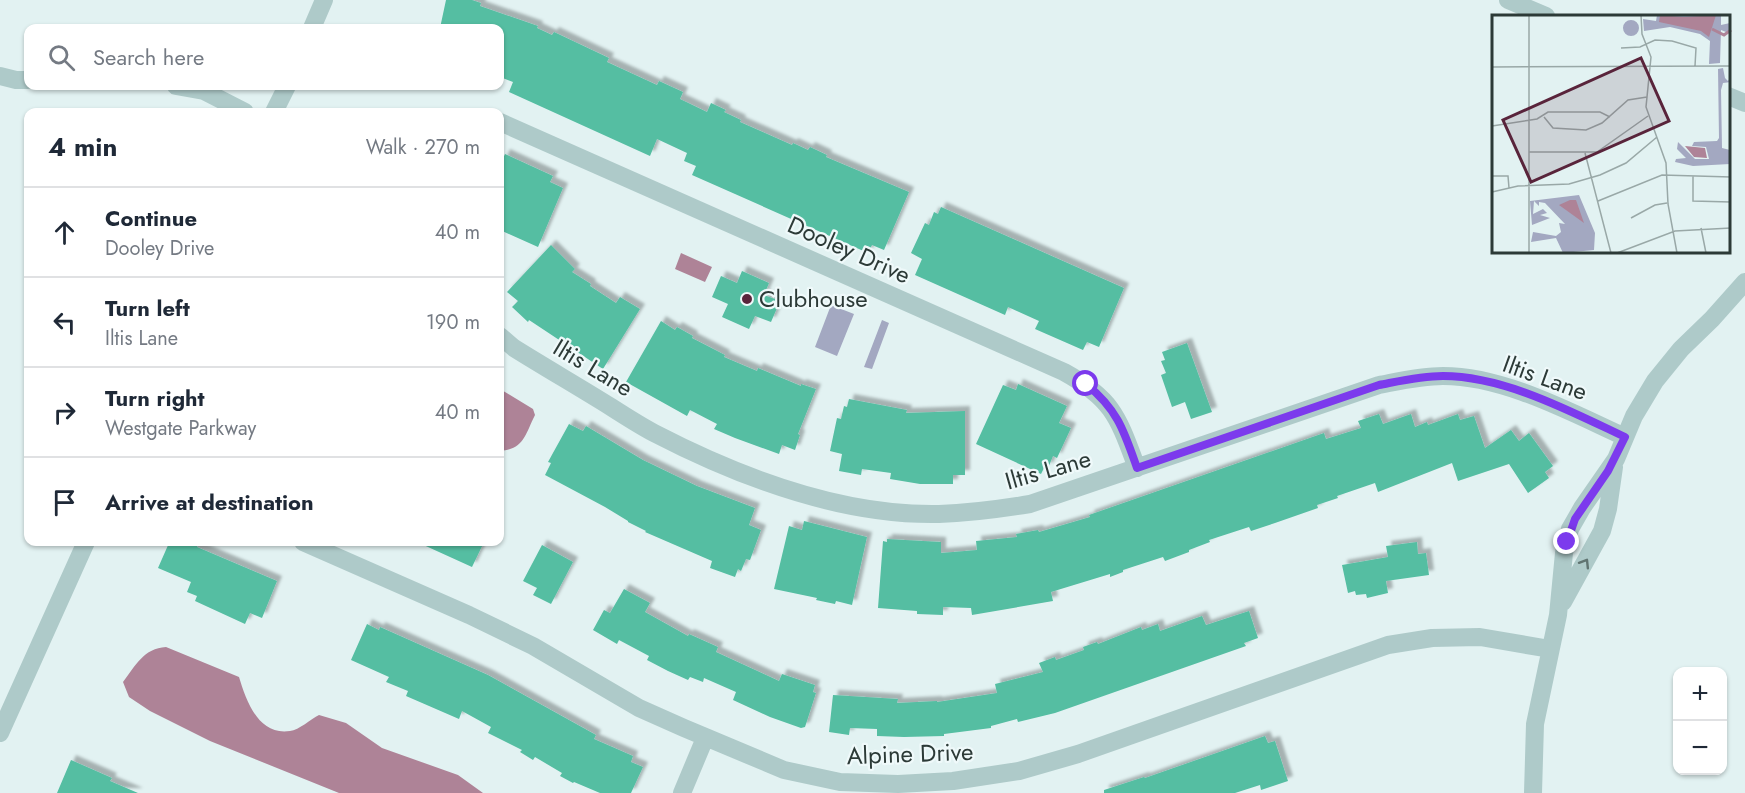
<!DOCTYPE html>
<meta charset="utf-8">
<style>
body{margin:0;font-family:Jost,sans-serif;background:#f6f6f7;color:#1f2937}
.controls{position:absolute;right:18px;bottom:18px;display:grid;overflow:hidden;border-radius:12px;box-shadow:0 2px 4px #0004}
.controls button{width:54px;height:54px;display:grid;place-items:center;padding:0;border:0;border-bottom:2px solid #e0e1e3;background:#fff;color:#1f2937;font:30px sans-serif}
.stop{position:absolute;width:18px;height:18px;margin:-14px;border:4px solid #7c3aed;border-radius:50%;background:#fff}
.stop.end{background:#7c3aed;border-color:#fff;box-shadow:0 2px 6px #0008}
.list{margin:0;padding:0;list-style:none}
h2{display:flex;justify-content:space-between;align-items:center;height:78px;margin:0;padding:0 24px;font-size:26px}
h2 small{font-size:20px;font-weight:400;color:#747a83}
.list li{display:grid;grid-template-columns:39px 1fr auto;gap:18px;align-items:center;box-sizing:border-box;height:90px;padding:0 24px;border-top:2px solid #e0e1e3}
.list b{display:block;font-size:22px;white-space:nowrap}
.list p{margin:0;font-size:20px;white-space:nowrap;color:#747a83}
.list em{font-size:20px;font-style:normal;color:#747a83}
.icon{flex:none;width:33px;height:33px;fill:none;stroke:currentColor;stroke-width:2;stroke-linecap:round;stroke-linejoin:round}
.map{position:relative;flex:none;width:1745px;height:793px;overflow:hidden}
.search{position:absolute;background:#fff;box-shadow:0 2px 4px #0004;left:24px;top:24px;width:480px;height:66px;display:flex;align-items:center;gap:15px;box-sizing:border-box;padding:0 21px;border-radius:12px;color:#747a83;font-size:22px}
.panel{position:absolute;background:#fff;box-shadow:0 2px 4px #0004;left:24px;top:108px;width:480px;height:438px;border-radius:12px}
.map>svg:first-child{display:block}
</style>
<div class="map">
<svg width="1745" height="793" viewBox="0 0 1745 793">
<defs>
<filter id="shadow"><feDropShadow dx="5" dy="-5" stdDeviation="1.5" flood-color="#0004"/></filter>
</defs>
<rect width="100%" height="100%" fill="#e2f2f2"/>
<path fill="#a3a8c1" d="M831,305L854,314L837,356L815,347Z
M882,320L889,323L872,369L864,367Z"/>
<path fill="#ae8397" d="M681,253L712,267L705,282L675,269Z
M500,389L533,409L535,415C525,435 524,449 500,451Z
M166,647L239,677C246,700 258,736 290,731C299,730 311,719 319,715L346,723L382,748L458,775L483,793H339L210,741L150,711L129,697L123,682C135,666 144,648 166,647Z"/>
<path fill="#54bea2" filter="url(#shadow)" d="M446,0H472L481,3L480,6L538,26L537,28L552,35L554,32L609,58L607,62L657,85L659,81L683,92L680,99L707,112L711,103L726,110L724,112L741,120L740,122L792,145L793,143L808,150L810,147L827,155L826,157L909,192L884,250L872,245L868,253L692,175L696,166L684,161L687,153L657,139L650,156L509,92L513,82L500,77V28H440Z
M505,154L553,176L550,182L563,188L538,247L500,230V165Z
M941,207L1124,288L1099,347L1087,342L1083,350L1035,329L1039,321L1008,307L1005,315L915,275L922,259L911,253L925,223L929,225L934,212L938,214Z
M551,245L575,269L572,272L591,284L590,286L616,303L620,297L640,309L603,369L529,320L528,322L512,307L518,301L507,292Z
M742,271L769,283L764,295L780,301L771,322L755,316L749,329L722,317L728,304L712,297L721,276L737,283Z
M661,321L675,330L677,327L693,336L692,338L725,355L724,357L757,371L758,368L801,386V384L816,389L798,434L800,435L795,450L782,445L779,454L735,438L714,429L717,424L690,410L687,416L626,382Z
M1187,343L1212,412L1191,419L1185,402L1172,407L1161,375L1166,373L1161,361L1165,360L1162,352Z
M1018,384L1067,406L1059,423L1071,428L1057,458L1053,456L1048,468L1045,466L1041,474L976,444L1003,385L1016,390Z
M849,399L907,410L906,413L965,411V475H953V484H920L890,479L891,473L862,469L861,475L839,471L842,454L830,451L837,418L841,419L844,406L847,407Z
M1379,414L1383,424L1411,414L1415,427L1427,422L1428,425L1458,414L1460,420L1474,416L1485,448L1511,430L1519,441L1529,433L1553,466L1545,472L1549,478L1528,493L1509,464L1458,481L1452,463L1378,492L1375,483L1337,496L1338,498L1317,505L1318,508L1275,523L1251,531L1249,527L1209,540L1210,542L1189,550V552L1165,561L1163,557L1123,570V572L1110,577V574L1051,592L1053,601L972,615L971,608L943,607V615L917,614V611L878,608L883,541L887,542V539L941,542V553L977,550L976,541L1017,537L1016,534L1038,530L1039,532L1090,517L1089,515L1324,433L1326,439L1361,428L1358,421Z
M569,424L583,431L586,426L643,460L697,486L755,508L749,525L761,530L750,560L746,559L741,571L738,569L735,577L710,568L712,561L645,532L646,531L628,522V521L605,507L545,475L551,463L548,462Z
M804,521L867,537L852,605L836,601L835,604L816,600L817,598L774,589L789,526L802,530Z
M180,542H190L198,545L197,547L277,581L262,618L250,613L245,624L195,601L197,596L187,592L191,582L158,568L169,543L178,546Z
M417,542H484L472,567Z
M1417,542L1418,554L1426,553L1429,575L1386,581L1388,593L1367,598L1366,594L1356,595L1355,591L1348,593L1342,565L1388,557L1386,546Z
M542,545L573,562L551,604L533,595L537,588L523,581Z
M624,589L650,603L645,612L688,636L689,634L718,647L716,652L779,681L782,674L815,685L813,692L816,693L805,727L801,728L770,717L733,700L736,692L704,678L703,682L690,677L688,680L668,671L647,660L649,656L619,640L617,644L593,630L604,610L610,613Z
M1249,611L1258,638L1244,643L1246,646L1055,713L1018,722L1017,719L991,726V728L944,734V736L904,737L877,736V729L850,728L849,735L829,732L833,695L898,699L897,703L937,701V702L997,693L995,684L1043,672L1039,663L1055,657L1056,660L1084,650L1083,647L1097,642L1098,644L1141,627L1142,630L1158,624L1160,631L1202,616L1206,625Z
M367,624L379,630L380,627L488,675L596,735L594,739L633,756L631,762L643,767L631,793H600L574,782L573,783L560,776L562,773L535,757L533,760L520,752L522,750L488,733L491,727L462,711L459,719L406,696L408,691L386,682L389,677L351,660Z
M1265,736L1268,743L1275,741L1288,781L1261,790L1260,785L1235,793H1104V790L1144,777L1145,778Z
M71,760L112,778L110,781L138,793H57Z"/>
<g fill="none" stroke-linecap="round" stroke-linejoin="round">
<path stroke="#aecac9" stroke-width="18" d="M1508,0L1546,16
M312,28L324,0
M0,76L16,80H28
M176,86L204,91L245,112
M1728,96L1745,103
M274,112L287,86
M500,122L1064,372C1113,399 1118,417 1137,468
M500,336L514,348C546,368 579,387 611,407C625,416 639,425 654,433C739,477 842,516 939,514C970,513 1000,509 1030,504L1379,385C1400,381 1421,376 1443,376C1504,376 1570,412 1625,437
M303,542L469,615L533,646L639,708L684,728L784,770L840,782L898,784L953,781L1019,771L1078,754L1388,645L1432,638L1480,637L1550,649
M1563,602L1602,531L1608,509L1614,467
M0,733L86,542
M682,793L705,738
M1533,793L1535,724L1558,615L1564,553L1570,529L1582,508L1616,459L1634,416L1655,381L1681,349L1712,319L1745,282"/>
</g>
<defs><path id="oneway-chevron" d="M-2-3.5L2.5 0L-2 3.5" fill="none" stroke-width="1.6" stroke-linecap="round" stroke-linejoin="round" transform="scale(1.5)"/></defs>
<use stroke="#607471" href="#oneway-chevron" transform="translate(1585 563) rotate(-58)"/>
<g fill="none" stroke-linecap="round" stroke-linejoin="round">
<path stroke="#7c3aed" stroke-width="8" d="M1086,384C1118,410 1124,431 1137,468L1379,385C1400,381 1421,376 1443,376C1504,376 1570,411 1625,437L1608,471L1575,519L1567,542"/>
</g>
<circle fill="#59243b" stroke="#eff9fa" stroke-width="2" cx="747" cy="299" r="6"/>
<g text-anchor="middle" stroke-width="4.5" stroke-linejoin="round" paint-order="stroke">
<g font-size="24" fill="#2c3a37" stroke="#eff9fa">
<text transform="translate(849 250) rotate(24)" y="8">Dooley Drive</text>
<text transform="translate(593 368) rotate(31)" y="8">Iltis Lane</text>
<text transform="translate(1545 378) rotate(20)" y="8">Iltis Lane</text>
<text transform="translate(1048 470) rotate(-16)" y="8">Iltis Lane</text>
<text transform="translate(910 754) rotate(-2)" y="8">Alpine Drive</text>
</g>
<g font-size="24" fill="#2c3a37" stroke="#eff9fa" text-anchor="start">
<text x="759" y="307">Clubhouse</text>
</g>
</g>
<g transform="translate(1492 15)">
<rect width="238" height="238" fill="#e2f2f2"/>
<path d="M165,0H229V10L238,8L239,19L229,15L228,48L217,49L218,26L208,19L178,12L152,16L151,4L164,6ZM131 13a8 8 0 1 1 16 0a8 8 0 1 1-16 0ZM231,53L233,63L236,66L238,63L239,67L231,68L229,75L230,133L238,135V149L201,151L183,147L184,144L194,143L185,134L186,127L203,144H217L214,132L200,131L202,127L225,126L227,123L226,54ZM87,180L103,218L102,235L71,238L64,223L39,227L41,217L64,221L69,217L67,208L73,209L53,188L47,187V191L42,186L41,199L51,194L55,198L48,200L58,203L40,210L38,186Z" fill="#a3a8c1"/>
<path d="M168,0L192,2L224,0L217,22L209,16L167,7ZM193,131L213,133L215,143L202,142ZM78,185H84L92,208L67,190Z" fill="#ae8397"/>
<path fill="none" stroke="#ae8397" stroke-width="3" d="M220,14L232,20L239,15"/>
<path fill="none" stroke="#99a8a7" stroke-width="1.5" d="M37,0V238M149,0L150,19L159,42L154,92L174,148L176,189L185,238M129,33L148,32L163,25L180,26L204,33L203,51M0,52L239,51M52,102L61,113L94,115L110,108L136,85L155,82M0,111L45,104L56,97H108L118,102M37,137H105L156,101M93,138L119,238M0,161H16L17,173M201,161V186L239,187M0,177L26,171L77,169L108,160L134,148L165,122M106,186L170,160L239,162M139,203L163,190L175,188M209,213L214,238M125,238L183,216L239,213"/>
<path fill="#59243b" fill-opacity="0.15" stroke="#59243b" stroke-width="3" d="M149,43L177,106L39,167L11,105Z"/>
<rect width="238" height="238" fill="none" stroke="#2c3a37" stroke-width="3"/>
</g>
</svg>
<div class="controls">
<button>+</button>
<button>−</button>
</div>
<div class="stop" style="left:1086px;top:384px"></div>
<div class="stop end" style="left:1567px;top:542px"></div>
<div class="search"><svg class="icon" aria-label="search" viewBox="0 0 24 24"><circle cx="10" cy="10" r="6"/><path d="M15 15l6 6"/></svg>Search here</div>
<section class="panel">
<h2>4 min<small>Walk · 270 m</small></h2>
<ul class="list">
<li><svg class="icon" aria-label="ahead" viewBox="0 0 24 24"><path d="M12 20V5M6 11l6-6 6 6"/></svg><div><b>Continue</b><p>Dooley Drive</p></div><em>40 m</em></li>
<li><svg class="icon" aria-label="left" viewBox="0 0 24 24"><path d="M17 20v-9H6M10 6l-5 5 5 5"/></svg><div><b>Turn left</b><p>Iltis Lane</p></div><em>190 m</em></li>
<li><svg class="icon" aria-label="right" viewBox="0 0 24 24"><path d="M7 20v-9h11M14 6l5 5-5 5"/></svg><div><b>Turn right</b><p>Westgate Parkway</p></div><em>40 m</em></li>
<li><svg class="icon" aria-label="arrive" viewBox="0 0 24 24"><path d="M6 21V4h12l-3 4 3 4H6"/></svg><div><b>Arrive at destination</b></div></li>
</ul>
</section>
</div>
